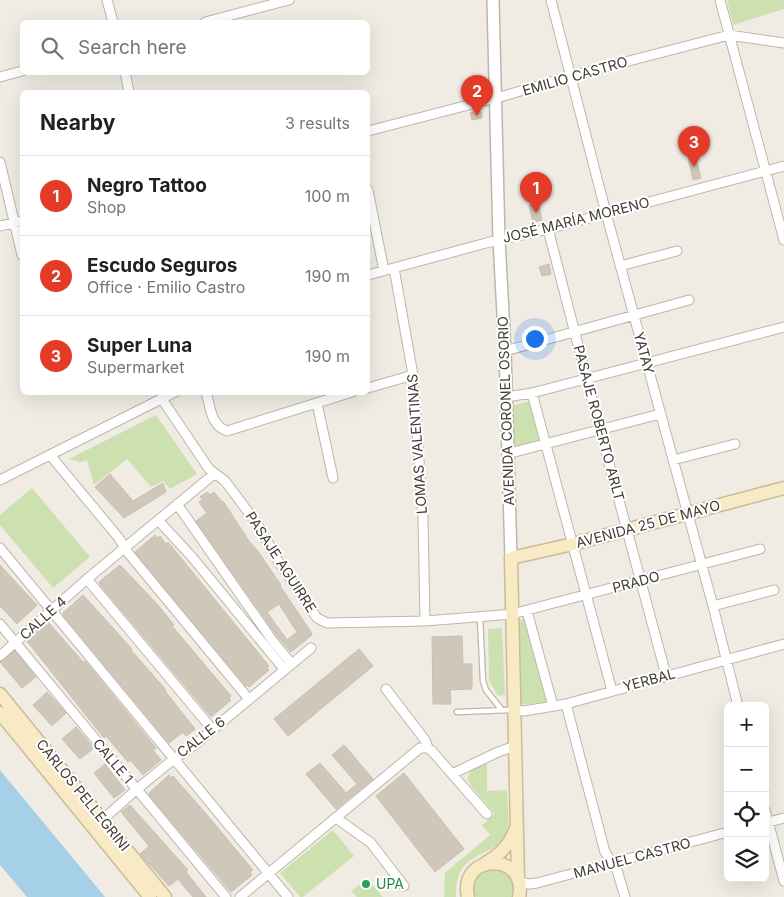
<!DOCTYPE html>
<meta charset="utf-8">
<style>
body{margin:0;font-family:Inter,sans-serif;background:#f2f2f2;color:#202124}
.controls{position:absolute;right:15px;bottom:15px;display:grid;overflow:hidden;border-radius:8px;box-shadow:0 5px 20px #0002}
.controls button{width:45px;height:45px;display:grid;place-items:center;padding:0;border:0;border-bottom:1px solid #e0e0e0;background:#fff;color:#202124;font:25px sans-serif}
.you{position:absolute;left:534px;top:338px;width:18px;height:18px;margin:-12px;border:4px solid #fff;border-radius:50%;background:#1a73e8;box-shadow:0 0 0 8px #1a73e833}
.badge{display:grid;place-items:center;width:32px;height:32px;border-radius:50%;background:#e33b28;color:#fff;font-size:16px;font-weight:700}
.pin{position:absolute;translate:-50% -41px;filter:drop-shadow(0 1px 2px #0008)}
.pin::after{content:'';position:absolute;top:26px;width:18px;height:15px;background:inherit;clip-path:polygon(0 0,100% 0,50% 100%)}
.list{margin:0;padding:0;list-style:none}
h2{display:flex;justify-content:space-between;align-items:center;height:65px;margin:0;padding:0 20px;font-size:21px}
h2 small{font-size:16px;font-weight:400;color:#757577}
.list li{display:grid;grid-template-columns:32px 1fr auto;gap:15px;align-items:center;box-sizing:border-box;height:80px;padding:0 20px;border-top:1px solid #e0e0e0}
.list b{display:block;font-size:19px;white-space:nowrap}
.list p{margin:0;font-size:16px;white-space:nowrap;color:#757577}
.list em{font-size:16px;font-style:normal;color:#757577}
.icon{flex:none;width:28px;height:28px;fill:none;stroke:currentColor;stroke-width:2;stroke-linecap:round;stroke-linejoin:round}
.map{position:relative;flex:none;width:784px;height:897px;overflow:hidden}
.search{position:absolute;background:#fff;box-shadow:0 5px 20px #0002;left:20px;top:20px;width:350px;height:55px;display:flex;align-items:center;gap:12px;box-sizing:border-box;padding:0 18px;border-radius:8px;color:#757577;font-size:19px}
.panel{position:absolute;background:#fff;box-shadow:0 5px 20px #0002;left:20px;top:90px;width:350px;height:305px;border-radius:8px}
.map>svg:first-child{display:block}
</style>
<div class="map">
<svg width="784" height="897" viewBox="0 0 784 897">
<rect width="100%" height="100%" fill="#f0ece4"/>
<path fill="#cde1b0" d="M727,0H784V9L733,25Z
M530,401L540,441L511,449V406Z
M156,415L197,474L170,489L163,481L151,487L127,459L94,485L87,460L80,462L69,459Z
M32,488L90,557L53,588L0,525V515Z
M525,617L548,702L519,705L518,622Z
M502,628L505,695L498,696L489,680L488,629Z
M487,761V791L507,790C507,803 511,821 506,833C495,861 455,846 456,897H444L445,873L490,835L482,825L495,814L472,787L467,778L471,771Z
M333,830L354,856L303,897H300L280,873Z
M489,867L508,872L515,883L513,897H476C470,881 477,875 489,867Z
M367,878L383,897H357L351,891Z"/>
<path fill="#a5d0e7" d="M0,770L105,897H27L0,865Z"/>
<path fill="#d0c7bb" stroke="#cabeaf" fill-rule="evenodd" d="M478,110L482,113V118L472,120L470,113Z
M695,155L701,178L693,180L688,157Z
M538,203L542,220L533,222L529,205Z
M549,264L551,274L542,276L539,267Z
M110,474L133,501L163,483L166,492L124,518L95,487Z
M207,492L210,495L214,492L222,502L223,501L249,541L257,550L281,585L280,586L311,632L312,635L291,652L277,636L196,521L207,513L199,502L203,499L200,497ZM279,604L297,632L287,640L267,612Z
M155,535L158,538L160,536L166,544L168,542L269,666L267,668L269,670L249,687L247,685L246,686L135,552Z
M0,565L37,605L17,624L0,606Z
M120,565L158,605L174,625L172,626L231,696L229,698L231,700L211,717L101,586L99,582Z
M83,595L132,649L131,650L166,690L165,691L195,729L186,736L183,732L169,743L64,616L63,613Z
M48,622L84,663L85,661L156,748L153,750L161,760L143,775L130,760L128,762L106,736L104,738L27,641Z
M462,636L463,664H472V689L450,690L451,704H433L432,637Z
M359,649L373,666L288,736L274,719Z
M15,651L36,677L22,688L0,662Z
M47,692L66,713L52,726L33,705Z
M76,727L94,748L80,759L62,739Z
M344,745L373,779L336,809L306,774L320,763L346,793L357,784L332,755Z
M105,764L125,790L114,798L94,773Z
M404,773L464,849L435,872L376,796Z
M169,775L171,778L173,776L207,815L253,870L250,872L252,875L231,892L150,796L149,793Z
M130,805L188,870L186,872L206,897H193L178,879L169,886L140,854L149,846L121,812Z"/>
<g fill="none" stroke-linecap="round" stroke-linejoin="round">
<g stroke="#bdb6ab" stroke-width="7">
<path id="service" d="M480,617L483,681L486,690L501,709
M457,712L513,710"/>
</g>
<g stroke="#bdb6ab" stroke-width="11">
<path id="minor" d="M107,0L113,22
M551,0L606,213L713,606L738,706
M720,0L784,240
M205,22L289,0
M125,72L129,92
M0,77L22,71
M368,131L507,95L571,76L729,35L784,43
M0,162L22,255
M368,190L384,271
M0,226L22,221
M548,229L600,430L666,675
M620,266L677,251
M394,268L413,375L423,518L425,621
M368,275L486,243L548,229L784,166
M505,351L689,300
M368,388L413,375
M206,392C210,406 211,426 227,431L352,392
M532,393L612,691
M506,397L532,393L784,327
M162,399L209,469L225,481L258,525L278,561L317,618L327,623L425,621L512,614L760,549
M317,403L333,478
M507,454L660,414
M50,455L118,537L129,554L248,698
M673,460L735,444
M0,480L175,392
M177,504L272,640L291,663
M158,520L192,557L284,669
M0,548L288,897
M713,606L774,590
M527,611L553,706
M0,624L226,897
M0,656L87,579
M386,689L425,740L428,748
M566,704L605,852L617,870L625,897
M514,710L524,711L566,704L784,644
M212,729L87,579L214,474
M452,774L498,752L515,746
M765,810L784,881
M336,818L371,843L404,886
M99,823L137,789L174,759L193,746L311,648
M765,823L784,818
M519,882L529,884L537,883L728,832
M240,897L420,748H428L431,750L487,814"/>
</g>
<g stroke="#bdb6ab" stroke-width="14">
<path id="tertiary" d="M493,0L499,240L505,351L511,558"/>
</g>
<g stroke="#cbbb97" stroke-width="15">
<path id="secondary" d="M0,694L165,897
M0,713L150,897
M484,864C498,856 510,846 515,830
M518,879L511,558L573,544L784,488
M468,897C458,852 529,852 519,897"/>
</g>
<use href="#service" stroke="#fff" stroke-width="4.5"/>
<use href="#minor" stroke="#fff" stroke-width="9"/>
<use href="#tertiary" stroke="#fff" stroke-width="11"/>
<use href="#secondary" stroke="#f8eac5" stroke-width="12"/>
</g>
<circle fill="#2e9e5b" stroke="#fff" stroke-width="2" cx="366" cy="884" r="5"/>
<g text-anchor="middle" stroke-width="4" stroke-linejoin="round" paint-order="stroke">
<g font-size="14" fill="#413c35" stroke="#fff">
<text transform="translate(575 76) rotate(-16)" y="5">EMILIO CASTRO</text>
<text transform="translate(576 220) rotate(-14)" y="5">JOSÉ MARÍA MORENO</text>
<text transform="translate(644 353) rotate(75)" y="5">YATAY</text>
<text transform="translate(506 411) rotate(-92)" y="5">AVENIDA CORONEL OSORIO</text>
<text transform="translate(599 423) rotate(75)" y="5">PASAJE ROBERTO ARLT</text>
<text transform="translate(417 444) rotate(-94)" y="5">LOMAS VALENTINAS</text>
<text transform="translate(648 524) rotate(-15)" y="5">AVENIDA 25 DE MAYO</text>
<text transform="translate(281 562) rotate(57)" y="5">PASAJE AGUIRRE</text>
<text transform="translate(636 582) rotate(-15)" y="5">PRADO</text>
<text transform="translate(43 618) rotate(-42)" y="5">CALLE 4</text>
<text transform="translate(649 680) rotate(-15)" y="5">YERBAL</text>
<text transform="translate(201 737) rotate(-38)" y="5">CALLE 6</text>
<text transform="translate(113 761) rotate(50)" y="5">CALLE 1</text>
<text transform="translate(83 795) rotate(51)" y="5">CARLOS PELLEGRINI</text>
<text transform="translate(632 858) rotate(-15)" y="5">MANUEL CASTRO</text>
</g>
<g font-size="14" fill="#27864d" stroke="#fff" text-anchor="start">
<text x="376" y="889">UPA</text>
</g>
</g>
</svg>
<div class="controls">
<button>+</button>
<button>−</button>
<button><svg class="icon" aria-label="locate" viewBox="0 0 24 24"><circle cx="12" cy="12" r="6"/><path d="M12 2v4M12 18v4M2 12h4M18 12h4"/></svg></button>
<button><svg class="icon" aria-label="layers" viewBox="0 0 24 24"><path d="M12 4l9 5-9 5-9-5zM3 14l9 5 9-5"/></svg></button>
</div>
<div class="you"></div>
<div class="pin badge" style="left:536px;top:213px">1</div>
<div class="pin badge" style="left:477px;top:116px">2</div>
<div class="pin badge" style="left:694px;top:167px">3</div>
<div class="search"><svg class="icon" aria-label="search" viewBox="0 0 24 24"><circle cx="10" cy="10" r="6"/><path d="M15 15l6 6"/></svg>Search here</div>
<section class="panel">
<h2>Nearby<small>3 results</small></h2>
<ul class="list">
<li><span class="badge">1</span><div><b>Negro Tattoo</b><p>Shop</p></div><em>100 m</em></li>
<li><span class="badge">2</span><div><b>Escudo Seguros</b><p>Office · Emilio Castro</p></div><em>190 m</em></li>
<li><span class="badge">3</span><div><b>Super Luna</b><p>Supermarket</p></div><em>190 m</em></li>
</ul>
</section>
</div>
